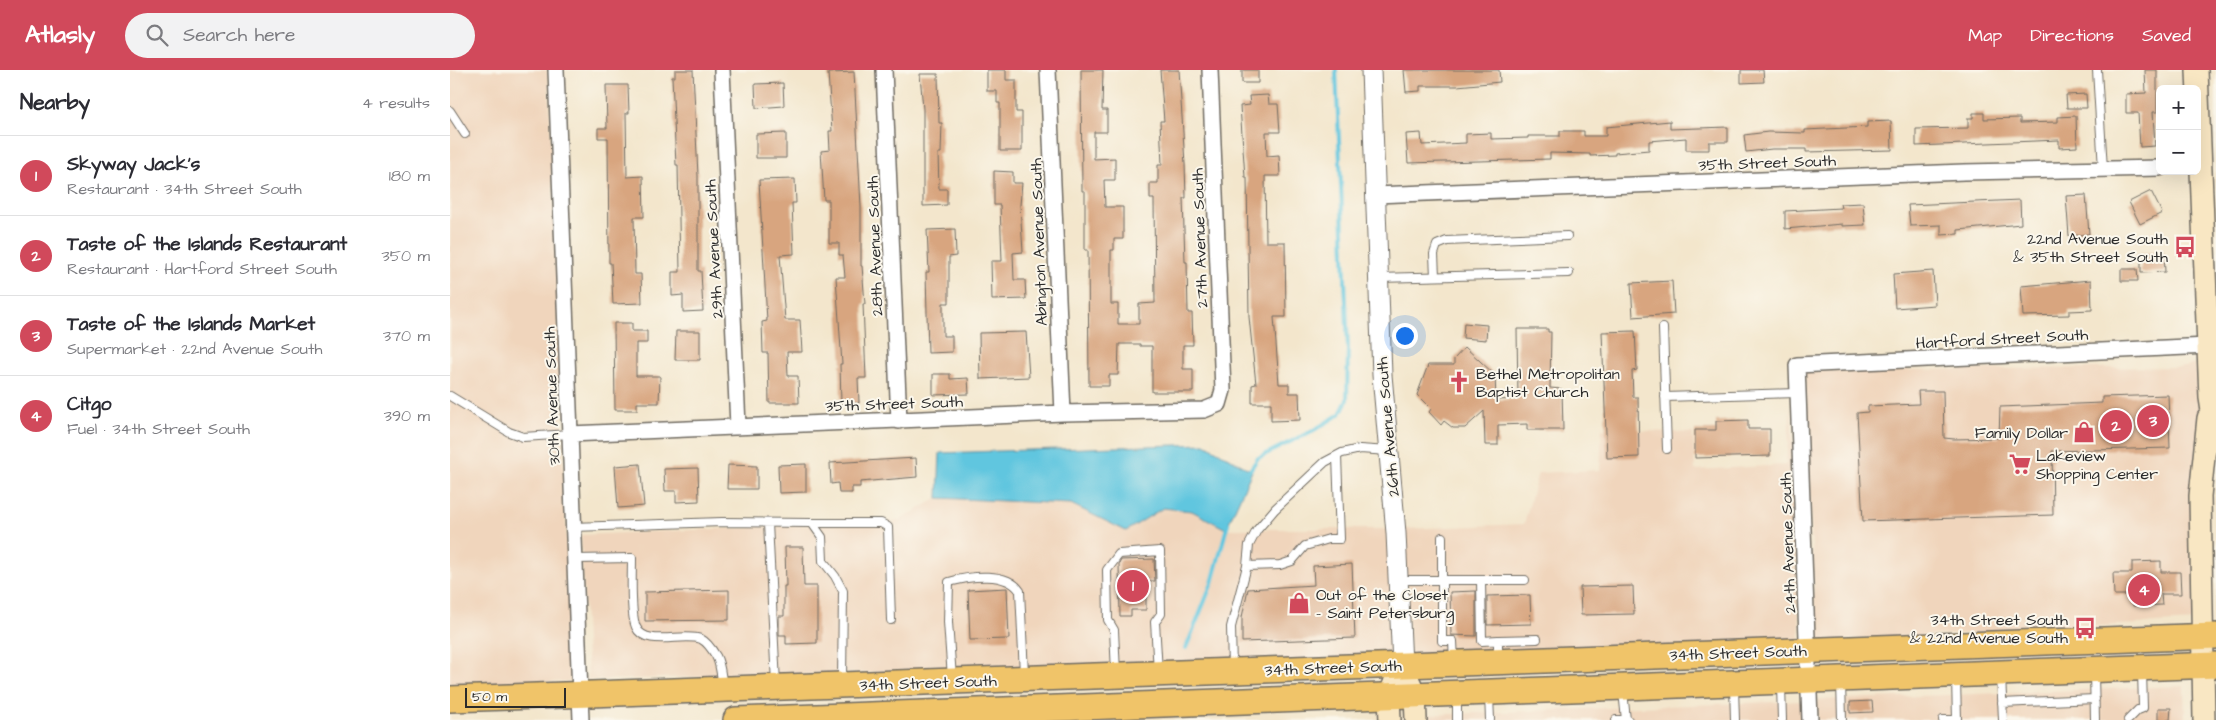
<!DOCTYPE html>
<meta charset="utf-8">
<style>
body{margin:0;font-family:"Architects Daughter",sans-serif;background:#f2f2f3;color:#2b2b33}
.controls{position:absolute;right:15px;top:15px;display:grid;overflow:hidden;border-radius:8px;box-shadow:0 5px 20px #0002}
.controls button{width:45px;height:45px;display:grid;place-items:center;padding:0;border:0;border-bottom:1px solid #e1e1e2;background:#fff;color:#2b2b33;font:25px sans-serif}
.scale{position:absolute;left:15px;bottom:12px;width:101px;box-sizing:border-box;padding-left:5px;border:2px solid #2b2b2b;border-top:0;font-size:14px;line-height:18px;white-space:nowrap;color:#2b2b2b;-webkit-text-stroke:4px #fbf7ec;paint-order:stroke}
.you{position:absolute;left:954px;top:265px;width:18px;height:18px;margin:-12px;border:4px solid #fff;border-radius:50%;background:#1a73e8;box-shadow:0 0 0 8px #1a73e833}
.badge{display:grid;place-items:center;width:32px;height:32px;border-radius:50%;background:#d1495b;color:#fff;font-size:16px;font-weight:700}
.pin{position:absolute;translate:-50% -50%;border:2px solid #fff;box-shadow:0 1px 5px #0006}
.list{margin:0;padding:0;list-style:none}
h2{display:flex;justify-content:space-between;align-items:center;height:65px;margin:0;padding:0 20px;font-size:21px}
h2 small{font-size:16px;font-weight:400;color:#7c7c81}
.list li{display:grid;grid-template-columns:32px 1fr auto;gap:15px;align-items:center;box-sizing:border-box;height:80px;padding:0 20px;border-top:1px solid #e1e1e2}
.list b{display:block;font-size:19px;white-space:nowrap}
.list p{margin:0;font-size:16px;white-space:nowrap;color:#7c7c81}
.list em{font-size:16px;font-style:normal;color:#7c7c81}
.icon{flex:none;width:28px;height:28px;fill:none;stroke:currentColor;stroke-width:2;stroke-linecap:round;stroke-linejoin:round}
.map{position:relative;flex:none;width:1766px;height:650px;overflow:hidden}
header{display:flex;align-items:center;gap:30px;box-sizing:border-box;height:70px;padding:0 25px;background:#d1495b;color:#fff}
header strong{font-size:24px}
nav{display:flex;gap:28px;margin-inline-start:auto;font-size:18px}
.search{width:350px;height:45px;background:#f2f2f3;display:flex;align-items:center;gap:12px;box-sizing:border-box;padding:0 18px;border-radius:28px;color:#7c7c81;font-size:19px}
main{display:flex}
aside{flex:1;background:#fff}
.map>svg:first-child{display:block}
</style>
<header>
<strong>Atlasly</strong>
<div class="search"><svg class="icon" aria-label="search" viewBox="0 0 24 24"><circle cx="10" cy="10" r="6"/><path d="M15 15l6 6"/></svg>Search here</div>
<nav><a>Map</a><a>Directions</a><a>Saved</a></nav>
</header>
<main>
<aside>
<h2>Nearby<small>4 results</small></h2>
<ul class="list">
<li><span class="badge">1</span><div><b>Skyway Jack's</b><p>Restaurant · 34th Street South</p></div><em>180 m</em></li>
<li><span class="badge">2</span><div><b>Taste of the Islands Restaurant</b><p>Restaurant · Hartford Street South</p></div><em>350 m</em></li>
<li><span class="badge">3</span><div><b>Taste of the Islands Market</b><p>Supermarket · 22nd Avenue South</p></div><em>370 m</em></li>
<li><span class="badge">4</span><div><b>Citgo</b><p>Fuel · 34th Street South</p></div><em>390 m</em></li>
</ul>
</aside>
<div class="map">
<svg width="1766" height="650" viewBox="0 0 1766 650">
<rect width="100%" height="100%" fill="#fbf7ec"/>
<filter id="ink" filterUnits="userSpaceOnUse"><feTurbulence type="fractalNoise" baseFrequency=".02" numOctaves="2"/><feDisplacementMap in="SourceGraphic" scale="10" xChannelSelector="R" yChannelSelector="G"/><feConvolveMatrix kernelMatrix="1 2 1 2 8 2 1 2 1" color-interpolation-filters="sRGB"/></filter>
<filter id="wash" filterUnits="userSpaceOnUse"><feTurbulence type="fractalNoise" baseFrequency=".0096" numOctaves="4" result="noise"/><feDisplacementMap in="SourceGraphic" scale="20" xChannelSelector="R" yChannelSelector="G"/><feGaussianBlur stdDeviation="1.12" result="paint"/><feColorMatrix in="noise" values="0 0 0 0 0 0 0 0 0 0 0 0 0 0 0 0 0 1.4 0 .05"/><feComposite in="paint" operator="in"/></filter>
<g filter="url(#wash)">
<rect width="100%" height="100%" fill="#f3e6cc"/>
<path fill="#f0d5bc" d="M0,0H98L122,611L0,614Z
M1749,293L1751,335L1743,426L1745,551L1366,571L1355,301L1735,297Z
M1341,335L1350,572L960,587L954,459L1074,454L1088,403L1150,400L1152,359L1243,363L1245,400L1336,395Z
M488,428L621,434L676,461L713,438L742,441L776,459H938L944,588L138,610L131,465L448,451Z
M1734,616L1735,650H1368L1367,630Z
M1352,631V650H974V645Z"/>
<path fill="#61c6df" stroke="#467885" d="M755,374L802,401L776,459L742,441L713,438L676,461L621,434L488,428L490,383Z"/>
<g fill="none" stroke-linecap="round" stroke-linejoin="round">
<path stroke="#61c6df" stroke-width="4" d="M798,403L808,388L864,360L890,344L897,330L898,279L886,0
M736,578L762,513L778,453"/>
</g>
<g id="blocks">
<path fill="#d8a57f" d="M225,0H243L248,106V201H251L253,241L233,242V225L222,226V202H230L228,95H226L222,7H225Z
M537,0H556V10H566V42H572V81H550V33H547V21H537Z
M631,0H653L652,40H657V62H644V89L665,88V110H654L655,137H673V169H664V180H661V234H668V254H689V234L705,233L704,129H700V113H708V95H712L710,51H714L710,0H729L735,94L736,128H733L735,192H737L738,243H742L743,275H733V299H743V322H702V276H690V274H669L668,305H659V316H639L638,180H635V121H632Z
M792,0H808V13H792Z
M954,0H1049L1050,12L1007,16H970V21L956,22Z
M1291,0H1313L1314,12L1291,13Z
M1695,0H1707V42H1703L1705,76L1690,77L1688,43H1676V24L1696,23Z
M404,2L411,137V196H412L415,234H413L416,308H408L409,333L391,334L390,294H392L386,207H395L393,185H389V173H379V130H374L371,81L380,80L379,61H382L378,3Z
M470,4H488L489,53H492L491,83H488L489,119H497V135L473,136V39Z
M333,13L334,36L306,38L305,14Z
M156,15H178L179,43H176L177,107L193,106L194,147H184L185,204H191L192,233L163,234L161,193H159L158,68H148V58H157Z
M1636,24L1637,38H1617L1616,25Z
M818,25L819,34H828L830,62H816L817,86L829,85L830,106H815L816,172H835L836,247H824L829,314H839V323H849L850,350L821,351V333H802V315L806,314L799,247L797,107H795L790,36L800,35L799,26Z
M1523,43H1534V49L1570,48V53L1608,52V47L1626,46L1627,77L1609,78V70L1466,76V59L1518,58V48H1523Z
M1220,51V59L1278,57V72H1259V80H1236V68L1199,71V80L1165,83V85L1140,86V84L1100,83V89L958,93L956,64L971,63L972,75L1016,73V64L1041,63V69L1078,68V66H1110V61H1134V66H1156V57Z
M1441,51L1442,80L1356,82V79H1322L1296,82L1294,65L1318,62L1355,63V60L1417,57V52Z
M336,63V88H306V64Z
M544,101L563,102V113H572L570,135L573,182L563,183L564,210H575L576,229L542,230L541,191H552L550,135H544Z
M345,109L346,133H342L344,184L330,185L335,250H350L352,282H337L338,306H348L349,333H319L318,283H313L312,252L317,251L309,110Z
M1701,121L1712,143L1690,154L1679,132Z
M1636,125L1639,164L1619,166L1616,126Z
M1570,130L1571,154L1508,160V164L1491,165V155L1460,156L1458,135Z
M1413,133L1415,155L1392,156V154L1335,159V141L1391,138L1390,134Z
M505,159L506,186L499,187V233H493V266H502V282L478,283L476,202H479L477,160Z
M1714,182L1715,202L1691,203V183Z
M1671,199H1687L1688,211H1671Z
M1483,201L1485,235L1445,238L1443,204Z
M1641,210L1642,240L1619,241V245L1573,246L1571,216Z
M1222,211L1224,244L1183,247L1181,213Z
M164,253H182V261H197V273H186V306H210L209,333H187V340H165Z
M1014,253L1037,255L1036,270L1013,268Z
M1067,259H1098V262H1101L1100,318L1112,319L1113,360H1077V354L1048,355V375H1035L1034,341L1015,358H1003L994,351L991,355L979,342L981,339L967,325L978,295H1004V289L1015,277L1045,305L1046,330L1068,329Z
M226,261H250V290H225Z
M1185,261L1187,300L1182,301L1183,327H1188L1189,387L1157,388L1152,262Z
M576,262L579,307L530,309L529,263Z
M483,304H500V309L518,308L519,324L483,325Z
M1468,321H1493L1494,368L1504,369L1549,368L1550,337L1652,333V327L1718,325L1720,378L1602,381L1603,445L1413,451L1407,343L1418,342V336L1469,334Z
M1298,350V359H1320V386L1245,388V360H1266V351Z
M466,388L467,407L410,412V417H402V423H389L388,413L381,414L380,393Z
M190,394L194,436L168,438L165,396Z
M356,394V422L329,423L328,395Z
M278,395L307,396V419H277Z
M248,398L249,431L226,432V421H215L214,399Z
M335,477H353L354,516H367V573L336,574V565H329V546H334V516H336Z
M704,489L705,511H696V540H681V546H670L669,494L671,490Z
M1711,491V502H1730L1731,524H1711L1712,535L1683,536V525H1664L1663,503H1682V492Z
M902,494L905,568L792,572V547L798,519L864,515L863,496Z
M1183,516L1184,544L1131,545L1130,517Z
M557,518L559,569L520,570L518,520Z
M279,520V550L195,551V522Z
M1026,521V566L1001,565L1000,522Z
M1080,525L1081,554L1037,555V526Z
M1422,631L1423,642L1400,643V632Z
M1708,638H1721L1720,650H1708Z"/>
</g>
</g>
<g filter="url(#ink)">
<use href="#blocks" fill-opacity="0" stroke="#716c63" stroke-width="1"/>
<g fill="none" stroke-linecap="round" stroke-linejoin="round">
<g stroke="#716c63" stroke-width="10">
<path id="service" d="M1647,0L1653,99
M0,41L15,64
M985,206L984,184L987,175L997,171L1117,166
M928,208L1119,203
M1213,258L1217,379
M0,326L59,362L73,367L120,364
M1215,327L1348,323
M318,453L326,614
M362,453H431L438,457L441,550
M123,457L272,452L362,453L372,467L373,491L385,506L393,521L392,611
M992,467V571H1003L1004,591
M125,489L182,488C182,504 180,544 186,557C195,578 234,562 251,569C257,572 263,581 266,586C271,595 271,607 273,616
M797,496L830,495L842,491L855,476L879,469H890L887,386
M948,510H1075
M1031,510L1032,571L1048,570V589
M1048,570L1087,569
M782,599L781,557L797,496L799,475L807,460L825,439L875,392L892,383L910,379L938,381
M1644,602L1645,650
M666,603L664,560L658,550L657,500L669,484L710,481L711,544L705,552L708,602
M1551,605L1553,650
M502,608L498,552L499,512C520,506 557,501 570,521L574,604
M1391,611L1392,650
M1331,615L1332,650
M1284,617L1285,650
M1173,621L1176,650
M1039,625L1040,650
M1552,633L1645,629
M1007,650V627
M1166,650H1178
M1493,650H1507L1506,608
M1678,650L1688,640L1693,638L1692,600"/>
</g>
<g stroke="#716c63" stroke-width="18">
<path id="minor" d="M106,0L131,650
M272,0L288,356
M434,0L449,351
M598,0L613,343
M925,125L1514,102L1710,98
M120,364L613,343L754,340L769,334L773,320L760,0
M1360,650L1347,295L1758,276"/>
</g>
<g stroke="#716c63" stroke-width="21">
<path id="tertiary" d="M921,0L932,305L946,463L952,595"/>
</g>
<g stroke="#716c63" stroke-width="24">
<path id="secondary" d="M1747,0L1760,328L1766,367
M952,595L965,624L966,650
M940,650L939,626L945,611
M1754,650L1750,426L1758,348"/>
</g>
<g stroke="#716c63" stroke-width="28">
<path id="trunk" d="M0,629L1766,566
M286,650L1766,595"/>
</g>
<use href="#service" stroke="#fff" stroke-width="8"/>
<use href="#minor" stroke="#fff" stroke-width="15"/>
<use href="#tertiary" stroke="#fff" stroke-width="19"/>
<use href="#secondary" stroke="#f9e7c3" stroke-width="21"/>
<use href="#trunk" stroke="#f0c469" stroke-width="25"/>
</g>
</g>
<defs>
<g id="bus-bare" transform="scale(1.725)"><path d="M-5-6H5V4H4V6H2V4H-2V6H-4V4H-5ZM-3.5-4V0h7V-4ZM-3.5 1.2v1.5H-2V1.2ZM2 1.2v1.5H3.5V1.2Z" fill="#d1495b" stroke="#fbf7ec" stroke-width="2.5" paint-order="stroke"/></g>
<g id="church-bare" transform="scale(1.725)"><path d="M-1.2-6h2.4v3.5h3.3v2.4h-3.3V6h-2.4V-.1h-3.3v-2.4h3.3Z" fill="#d1495b" stroke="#fbf7ec" stroke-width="2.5" paint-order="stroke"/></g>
<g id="shop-bare" transform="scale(1.725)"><path d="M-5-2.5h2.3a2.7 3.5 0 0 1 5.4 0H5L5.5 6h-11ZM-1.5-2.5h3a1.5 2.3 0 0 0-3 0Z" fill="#d1495b" stroke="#fbf7ec" stroke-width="2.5" paint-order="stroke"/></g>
<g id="supermarket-bare" transform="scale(1.725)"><path d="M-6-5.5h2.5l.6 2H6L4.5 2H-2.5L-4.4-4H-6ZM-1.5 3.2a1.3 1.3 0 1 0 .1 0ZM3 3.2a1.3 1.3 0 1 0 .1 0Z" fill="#d1495b" stroke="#fbf7ec" stroke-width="2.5" paint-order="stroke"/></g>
</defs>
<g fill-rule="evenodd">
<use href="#bus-bare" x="1735" y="177"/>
<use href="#church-bare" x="1009" y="312"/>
<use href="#shop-bare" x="1634" y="362"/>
<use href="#supermarket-bare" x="1570" y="394"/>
<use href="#shop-bare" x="849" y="533"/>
<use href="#bus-bare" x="1635" y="558"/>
</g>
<g text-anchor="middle" stroke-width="4" stroke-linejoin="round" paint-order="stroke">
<g font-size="16" fill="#2b2b2b" stroke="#fbf7ec">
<text transform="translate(1317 92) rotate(-2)" y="6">35th Street South</text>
<text transform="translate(749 168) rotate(-92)" y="6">27th Avenue South</text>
<text transform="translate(588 172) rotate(-92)" y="6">Abington Avenue South</text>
<text transform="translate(424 176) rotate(-92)" y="6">28th Avenue South</text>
<text transform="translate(263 179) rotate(-93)" y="6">29th Avenue South</text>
<text transform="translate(1552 268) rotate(-3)" y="6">Hartford Street South</text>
<text transform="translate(101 326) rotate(-92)" y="6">30th Avenue South</text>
<text transform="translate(444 333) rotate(-2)" y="6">35th Street South</text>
<text transform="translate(937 357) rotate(-95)" y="6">26th Avenue South</text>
<text transform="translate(1337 473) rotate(-92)" y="6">24th Avenue South</text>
<text transform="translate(1288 582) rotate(-2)" y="6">34th Street South</text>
<text transform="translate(883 597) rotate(-2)" y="6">34th Street South</text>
<text transform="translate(478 612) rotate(-2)" y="6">34th Street South</text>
</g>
<g font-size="16" fill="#2b2b2b" stroke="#fbf7ec" text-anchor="end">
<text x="1718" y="174">22nd Avenue South<tspan x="1718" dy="18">&amp; 35th Street South</tspan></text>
<text x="1026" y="309" text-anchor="start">Bethel Metropolitan<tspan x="1026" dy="18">Baptist Church</tspan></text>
<text x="1618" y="368">Family Dollar</text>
<text x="1586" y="391" text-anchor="start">Lakeview<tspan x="1586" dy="18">Shopping Center</tspan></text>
<text x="866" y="530" text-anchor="start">Out of the Closet<tspan x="866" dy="18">- Saint Petersburg</tspan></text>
<text x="1618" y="555">34th Street South<tspan x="1618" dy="18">&amp; 22nd Avenue South</tspan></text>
</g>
</g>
</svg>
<div class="controls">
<button>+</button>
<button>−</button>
</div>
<div class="scale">50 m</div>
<div class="you"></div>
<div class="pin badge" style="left:683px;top:516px">1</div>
<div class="pin badge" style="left:1666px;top:356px">2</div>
<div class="pin badge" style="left:1703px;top:351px">3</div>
<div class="pin badge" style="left:1694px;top:520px">4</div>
</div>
</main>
